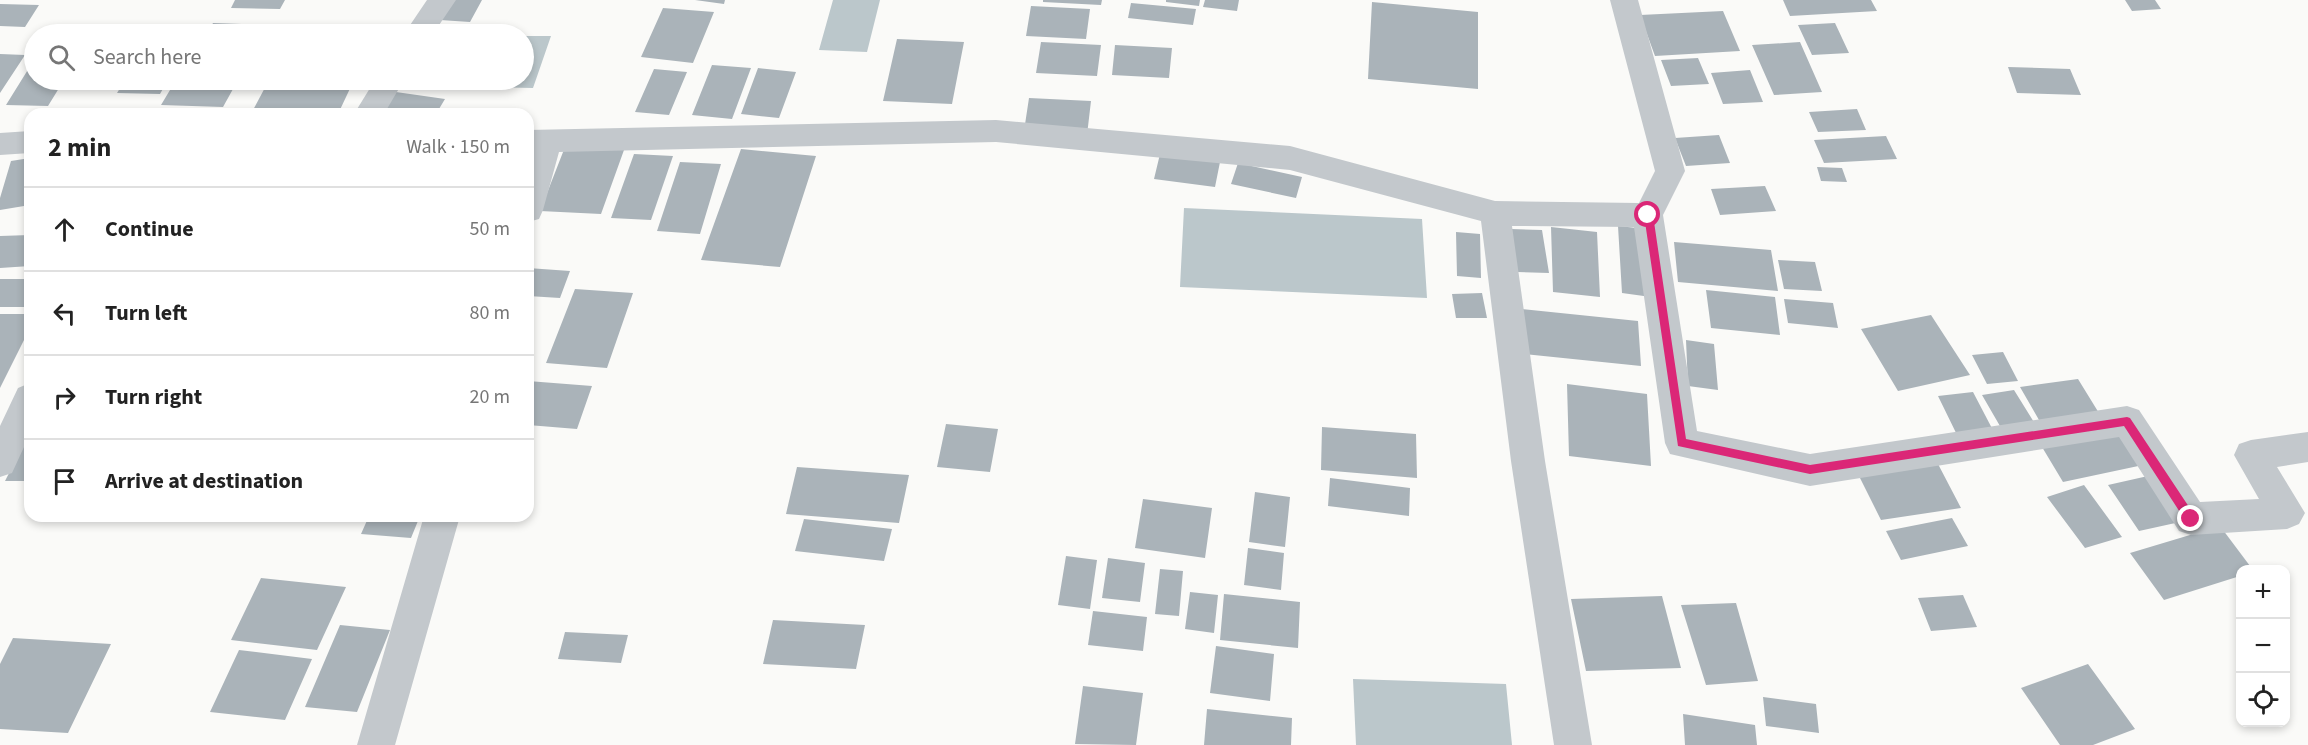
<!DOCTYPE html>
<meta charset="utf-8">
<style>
body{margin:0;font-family:"Source Sans 3",sans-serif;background:#f2f2f2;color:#222}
.controls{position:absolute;right:18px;bottom:18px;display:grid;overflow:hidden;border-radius:12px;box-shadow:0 3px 9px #0003}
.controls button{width:54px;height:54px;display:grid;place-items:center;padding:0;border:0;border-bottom:2px solid #e0e0e0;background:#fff;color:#222;font:30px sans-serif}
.stop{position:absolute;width:18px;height:18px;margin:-14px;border:4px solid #db2777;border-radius:50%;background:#fff}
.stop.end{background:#db2777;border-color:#fff;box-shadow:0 2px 6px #0008}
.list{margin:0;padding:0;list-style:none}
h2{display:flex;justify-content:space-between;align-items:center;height:78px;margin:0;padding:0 24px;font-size:26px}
h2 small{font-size:20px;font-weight:400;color:#767676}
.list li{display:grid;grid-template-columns:39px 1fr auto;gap:18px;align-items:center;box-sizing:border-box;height:84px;padding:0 24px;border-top:2px solid #e0e0e0}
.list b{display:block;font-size:22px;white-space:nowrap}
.list em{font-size:20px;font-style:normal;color:#767676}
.icon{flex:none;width:33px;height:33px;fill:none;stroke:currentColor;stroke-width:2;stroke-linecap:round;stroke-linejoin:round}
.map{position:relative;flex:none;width:2308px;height:745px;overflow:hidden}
.search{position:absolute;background:#fff;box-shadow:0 3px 9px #0003;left:24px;top:24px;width:510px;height:66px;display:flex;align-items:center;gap:15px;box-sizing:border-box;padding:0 21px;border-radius:33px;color:#767676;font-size:22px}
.panel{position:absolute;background:#fff;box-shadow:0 3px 9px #0003;left:24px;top:108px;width:510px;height:414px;border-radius:18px}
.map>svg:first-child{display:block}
</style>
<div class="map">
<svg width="2308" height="745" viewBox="0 0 2308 745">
<rect width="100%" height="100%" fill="#fafaf8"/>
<path fill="#bbc7cb" d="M833,0H880L867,52L819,50Z
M524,36H551L533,88L418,86L421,80H524Z
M1184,208L1422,219L1427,298L1180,287Z
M1353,679L1506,684L1512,745H1356Z"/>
<path fill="#aab3b9" d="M235,0H285L280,9L231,8Z
M451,0H482L470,22L440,20Z
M695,0H725L724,4Z
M1043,0H1102L1101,5L1043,2Z
M1166,0H1200L1199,6L1166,2Z
M1205,0H1239L1237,11L1203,7Z
M1783,0H1871L1877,11L1790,16Z
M2125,0H2155L2161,9L2132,11Z
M1372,2L1478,12V89L1368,79Z
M1131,3L1196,9L1193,25L1128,18Z
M0,4L39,5L25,27L0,26Z
M1031,6L1090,9L1086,39L1026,36Z
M663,8L714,12L693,63L641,57Z
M1723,11L1740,51L1655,56L1640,15Z
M213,23L269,25L264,34H207Z
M1835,23L1849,53L1812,55L1798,25Z
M897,39L964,42L952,104L883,101Z
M1041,42L1101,45L1097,76L1036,73Z
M1800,42L1822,92L1774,95L1752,45Z
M1115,45L1172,48L1169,78L1112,75Z
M0,54L25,55L0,93Z
M1698,58L1709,84L1671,86L1661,60Z
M34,60V80H64L48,106L6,105Z
M712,65L751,68L732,119L692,115Z
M2008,67L2070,69L2081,95L2017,93Z
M758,68L796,72L779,118L741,114Z
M654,69L687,72L669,115L635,112Z
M1750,70L1763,102L1723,104L1711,73Z
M125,80H168L160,94L117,93Z
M176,80H238L223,107L161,105Z
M269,80H354L338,114L253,110Z
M389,91L445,99L436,114L376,113Z
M1029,98L1091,101L1087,135L1024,131Z
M1857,109L1866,130L1818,132L1809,112Z
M1719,135L1730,163L1686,166L1675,138Z
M1886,136L1897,159L1824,163L1814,140Z
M565,147L624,150L601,214L540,211Z
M741,149L816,156L780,267L701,260Z
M634,154L673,156L651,220L611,218Z
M1160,154L1220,162L1215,187L1154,179Z
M30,158V205L0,210V198L11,161Z
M680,162L721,164L700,234L657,231Z
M1238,163L1302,177L1296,198L1231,184Z
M1817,167L1842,168L1847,182L1821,181Z
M1765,186L1776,211L1720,215L1711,189Z
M1618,226L1647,229L1651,297L1622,293Z
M1551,227L1597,232L1600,297L1553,292Z
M1511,229L1542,230L1549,273L1517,272Z
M1456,232L1480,234L1481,278L1457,276Z
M30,235V266L0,268V236Z
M1674,242L1771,250L1778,291L1678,282Z
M1778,260L1815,262L1822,291L1784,289Z
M528,268L570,271L560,298L528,296Z
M0,279H30V307H0Z
M575,289L633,293L607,368L546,363Z
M1706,290L1775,297L1780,335L1711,328Z
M1482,293L1487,318H1456L1452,294Z
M1784,299L1833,303L1838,328L1788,323Z
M1522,309L1638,321L1641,366L1524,354Z
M0,314H30V328L0,388Z
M1931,315L1970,375L1898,391L1861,329Z
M1686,340L1714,344L1718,390L1688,386Z
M2003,352L2018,381L1987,384L1972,355Z
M2078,379L2102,418L2043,427L2020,387Z
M528,381L592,386L577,429L528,425Z
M1567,384L1647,394L1651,466L1569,456Z
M2014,390L2037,427L2004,433L1982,395Z
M1973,392L1996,436L1960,441L1938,396Z
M946,424L998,429L990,472L937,467Z
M1322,427L1416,434L1417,478L1321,470Z
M2120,431L2143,465L2063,482L2042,447Z
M30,432V481H5Z
M1938,464L1961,508L1881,520L1859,476Z
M797,467L909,475L899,523L786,514Z
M2148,476L2180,522L2139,531L2108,485Z
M1330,478L1410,488L1409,516L1328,506Z
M2084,485L2122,537L2085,548L2047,497Z
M1255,492L1290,497L1285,547L1249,542Z
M1143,499L1212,508L1205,558L1135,548Z
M369,516H420L411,538L361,534Z
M1952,518L1968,546L1901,560L1886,531Z
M804,519L892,529L884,561L795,551Z
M2220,526L2253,570H2240V576L2164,600L2130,553Z
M1248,548L1284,553L1281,590L1244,585Z
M1066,556L1097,560L1090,609L1058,605Z
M1108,558L1145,563L1140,602L1102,598Z
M1160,569L1183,571L1179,616L1155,614Z
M261,578L346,587L317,650L231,640Z
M1190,592L1218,595L1214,633L1185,629Z
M1224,594L1300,602L1298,648L1220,640Z
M1963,595L1977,627L1931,631L1918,598Z
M1662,596L1681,668L1586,671L1571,599Z
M1736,603L1758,681L1706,685L1681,605Z
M1093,611L1147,617L1143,651L1088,645Z
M773,620L865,625L856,669L763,664Z
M340,625L390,630L357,712L305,707Z
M565,632L628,635L621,663L558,659Z
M13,638L111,644L68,733L0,729V664Z
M1216,646L1274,654L1270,701L1210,693Z
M239,650L312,659L285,720L210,712Z
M2088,664L2135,729L2093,745H2060L2021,688Z
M1083,686L1143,693L1136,745L1075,744Z
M1763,697L1816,704L1819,733L1766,726Z
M1207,709L1292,718L1291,745H1204Z
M1683,714L1755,725L1757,745H1685Z"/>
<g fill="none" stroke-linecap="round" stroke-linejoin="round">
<path fill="#c3c8cc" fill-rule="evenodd" d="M427,0H456L433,34H404Z
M1610,0H1638L1685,171L1663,215L1697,431L1810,454L2127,406L2139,410L2200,502L2259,499L2234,455L2239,444L2251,440L2308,432V462L2277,467L2305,513L2299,524L2287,529L2191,535L2179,531L2119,437L1810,486L1670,454L1665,443L1634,227L1512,226L1545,461L1592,745H1554L1511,461L1481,221L1290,170L996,142L559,152L543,210L539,219L528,222V130L996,120L1290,146L1495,201L1639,203L1655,171Z
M375,80H404L384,114H354Z
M30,131V153L0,155V133Z
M30,383V434L12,473L0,477V426L18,388Z
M424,516H460L395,745H357Z"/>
</g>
<path fill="#db2777" d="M1648,211L1653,215L1686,439L1810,465L2127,417L2130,418L2195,516V523H2187L2124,426L1810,474L1678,446L1644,215Z"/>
</svg>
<div class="controls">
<button>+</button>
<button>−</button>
<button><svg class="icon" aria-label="locate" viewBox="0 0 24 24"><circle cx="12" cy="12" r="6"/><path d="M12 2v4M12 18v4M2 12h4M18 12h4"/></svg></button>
</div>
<div class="stop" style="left:1648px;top:215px"></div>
<div class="stop end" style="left:2191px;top:519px"></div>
<div class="search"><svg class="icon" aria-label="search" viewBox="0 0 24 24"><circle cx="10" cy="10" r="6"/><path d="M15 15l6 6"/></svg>Search here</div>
<section class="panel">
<h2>2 min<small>Walk · 150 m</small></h2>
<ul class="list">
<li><svg class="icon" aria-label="ahead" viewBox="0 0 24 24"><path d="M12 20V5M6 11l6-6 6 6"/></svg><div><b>Continue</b></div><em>50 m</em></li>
<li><svg class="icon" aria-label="left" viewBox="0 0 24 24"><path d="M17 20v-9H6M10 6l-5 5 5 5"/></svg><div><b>Turn left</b></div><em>80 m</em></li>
<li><svg class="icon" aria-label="right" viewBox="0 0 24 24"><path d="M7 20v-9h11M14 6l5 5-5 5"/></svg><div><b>Turn right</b></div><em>20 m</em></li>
<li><svg class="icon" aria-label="arrive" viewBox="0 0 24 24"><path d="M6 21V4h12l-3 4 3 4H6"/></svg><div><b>Arrive at destination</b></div></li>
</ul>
</section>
</div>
